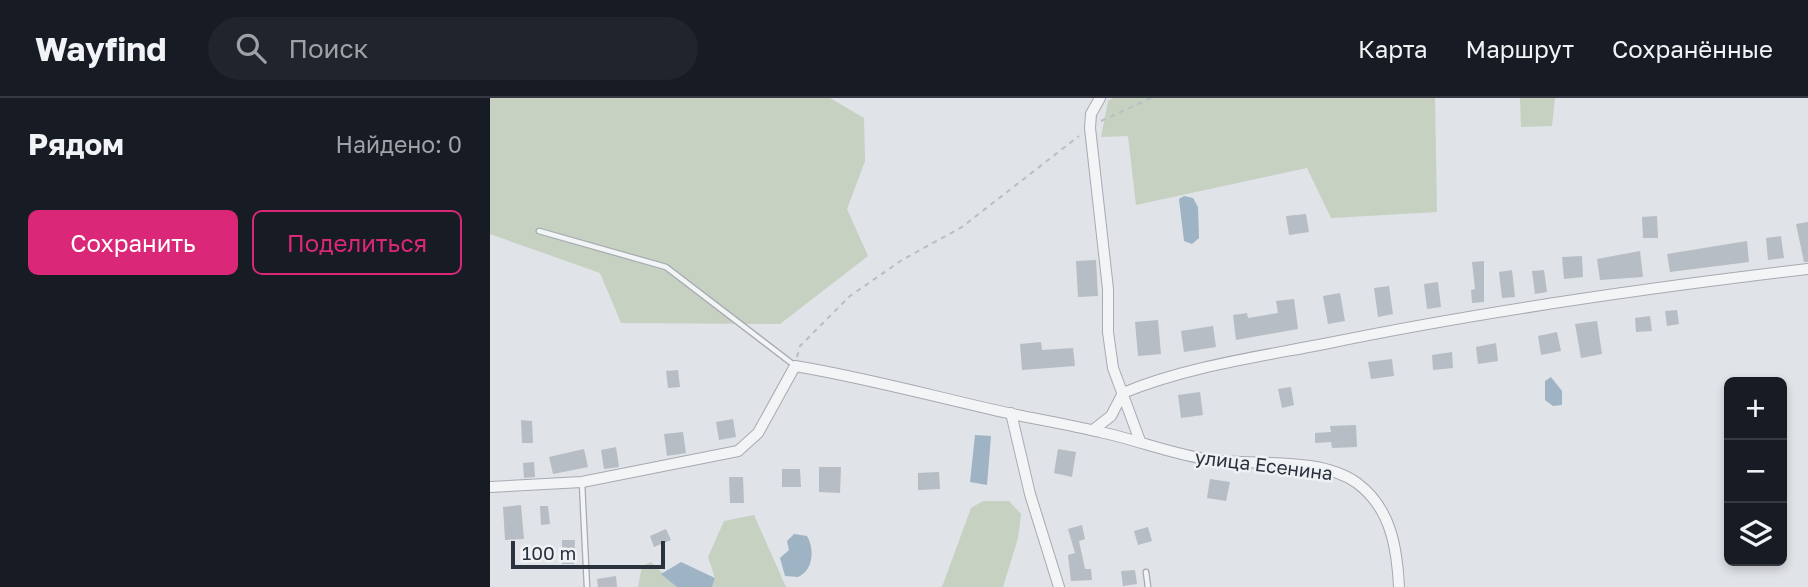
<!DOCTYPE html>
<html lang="ru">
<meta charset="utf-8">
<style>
body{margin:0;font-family:"Golos Text",sans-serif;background:#20242c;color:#f1f3f6}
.controls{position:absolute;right:21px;bottom:21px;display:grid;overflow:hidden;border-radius:10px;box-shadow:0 4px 10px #0003}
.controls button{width:63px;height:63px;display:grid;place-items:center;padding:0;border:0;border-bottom:2px solid #363941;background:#171b24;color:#f1f3f6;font:35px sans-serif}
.scale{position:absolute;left:21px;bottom:18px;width:154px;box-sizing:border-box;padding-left:7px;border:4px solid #2a323d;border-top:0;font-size:19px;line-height:24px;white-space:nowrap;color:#2a323d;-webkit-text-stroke:5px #eff2f5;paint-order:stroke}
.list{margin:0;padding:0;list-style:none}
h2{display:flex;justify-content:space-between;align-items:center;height:91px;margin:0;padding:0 28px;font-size:30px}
h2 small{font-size:23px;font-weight:400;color:#9ea1a6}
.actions{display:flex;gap:14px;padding:21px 28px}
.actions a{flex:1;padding:16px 0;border:2px solid #db2777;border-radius:10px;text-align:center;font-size:24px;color:#db2777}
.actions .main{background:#db2777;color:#fff}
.icon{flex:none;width:38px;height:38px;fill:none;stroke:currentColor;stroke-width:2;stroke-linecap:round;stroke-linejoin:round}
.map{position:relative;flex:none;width:1318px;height:489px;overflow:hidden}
header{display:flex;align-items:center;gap:42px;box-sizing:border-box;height:98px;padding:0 35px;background:#171b24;border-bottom:2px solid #363941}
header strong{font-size:33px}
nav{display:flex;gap:38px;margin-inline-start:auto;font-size:24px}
.search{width:490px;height:63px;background:#20242c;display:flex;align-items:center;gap:18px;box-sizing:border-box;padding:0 24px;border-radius:38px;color:#9ea1a6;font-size:26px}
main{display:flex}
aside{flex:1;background:#171b24}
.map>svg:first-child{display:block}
</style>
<header>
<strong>Wayfind</strong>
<div class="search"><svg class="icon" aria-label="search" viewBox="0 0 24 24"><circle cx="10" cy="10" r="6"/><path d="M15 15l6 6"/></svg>Поиск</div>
<nav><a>Карта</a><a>Маршрут</a><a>Сохранённые</a></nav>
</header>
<main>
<aside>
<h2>Рядом<small>Найдено: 0</small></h2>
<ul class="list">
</ul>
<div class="actions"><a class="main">Сохранить</a><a>Поделиться</a></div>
</aside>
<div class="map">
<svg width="1318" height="489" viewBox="0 0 1318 489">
<rect width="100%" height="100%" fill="#e0e3e7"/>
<path fill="#c6d1c1" d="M0,0H340L374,20L375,63L357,111L378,158L290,226L131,225L110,175L0,136Z
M623,0H945L947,114L841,120L817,70L646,107L638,38L611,39L618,3Z
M1030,0H1065L1062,28L1031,29Z
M493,403H519L531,416L528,440L513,489H452L481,410Z
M264,417L296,489H222L225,480L218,459L234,423Z
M161,464L187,489H148L152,468Z"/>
<path fill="#9eb3c4" d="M694,98L703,100L708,109L709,140L702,146L694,143L689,101Z
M1061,279L1072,293V307L1063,308L1055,302V283Z
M485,337L501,338L497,387L480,384Z
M304,436L317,438C325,451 323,473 308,479L295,478L290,460L299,452L297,443Z
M191,464L225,480L222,489H187L171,476Z"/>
<path fill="#b7bdc4" d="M816,116L819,134L799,137L796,118Z
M1167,118L1168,140H1153L1152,119Z
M1318,124V164H1314L1306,126Z
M1291,138L1294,160L1278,162L1276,140Z
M1257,143L1259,164L1180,174L1177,156Z
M1150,153L1153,179L1110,182L1107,161Z
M1092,158L1093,179L1074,181L1072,159Z
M606,162L608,198L588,199L586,163Z
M994,163V204L982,205L981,192L985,191L982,164Z
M1022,172L1025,199L1012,200L1009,174Z
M1054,172L1057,194L1045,196L1042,173Z
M948,184L951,209L937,211L934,186Z
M899,188L903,216L888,219L884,190Z
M850,195L855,223L838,226L833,198Z
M804,201L808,231L746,242L743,217L757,215L758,220L788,215L786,203Z
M1187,212L1189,226L1177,228L1175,213Z
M1160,218L1162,233L1146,234L1145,220Z
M668,222L671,256L648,258L645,224Z
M1107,223L1112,256L1091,260L1085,226Z
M723,228L726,249L694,254L691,233Z
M1067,234L1071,253L1051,257L1048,238Z
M551,244L552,252L583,250L585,268L532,272L530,246Z
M1006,245L1008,263L988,266L986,249Z
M962,254L963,270L943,272L942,257Z
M902,261L904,278L881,281L878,264Z
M188,272L190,289L178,290L176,273Z
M801,289L804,307L792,310L788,291Z
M710,294L713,317L691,320L688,297Z
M243,321L246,339L229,342L226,324Z
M31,322L42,323L43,345H32Z
M866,327L867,349L842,350L841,344L825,345V335L841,334L840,328Z
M193,334L196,355L177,358L174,336Z
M126,349L129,369L114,371L111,352Z
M94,351L98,369L63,376L59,359Z
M568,351L586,354L582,379L564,375Z
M44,364L45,379L34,380L33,365Z
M329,369H351L350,395L329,394Z
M292,371H310L311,389H292Z
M449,374L450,391L428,392V375Z
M239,379H253L254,405H240Z
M720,381L740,384L736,403L717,400Z
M31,407L34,441L15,442L13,409Z
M50,408H58L60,426L51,427Z
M592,427L595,441L589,443L595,471H601L602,482L581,483L578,457L585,455L578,431Z
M658,429L662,443L648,447L644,433Z
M176,431L181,442L164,449L160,438Z
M72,442H85L84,466H72Z
M645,472L647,486L633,488L631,473Z
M126,478L127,489H108L107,481Z"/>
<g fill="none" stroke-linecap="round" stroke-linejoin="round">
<g stroke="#a6aab1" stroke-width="7">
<path id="lane" d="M49,133L176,169L304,267
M92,385L97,489
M656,474L658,489"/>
</g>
<g stroke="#a6aab1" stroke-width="12">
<path id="street" d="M610,0L601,16L600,30L618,191V234L623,270L650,343
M521,315L540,396L569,489
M603,332L621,318L633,295C696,269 767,259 834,246C994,213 1156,190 1318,171
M0,389L92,384L248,353L268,335L305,268C378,280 449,300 522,316C551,322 581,327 610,334C648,342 684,357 722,362C766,368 829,358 867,385C901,410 907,450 909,489"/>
</g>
<path stroke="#babec2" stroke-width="2" stroke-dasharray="5 5" stroke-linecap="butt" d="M611,23L661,0
M307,259L310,248L360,198L412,162L472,129L589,38"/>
<use href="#lane" stroke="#f2f4f6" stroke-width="4.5"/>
<use href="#street" stroke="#f2f4f6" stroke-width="10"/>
</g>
<g text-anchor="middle" stroke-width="5" stroke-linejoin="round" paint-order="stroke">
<g font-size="19" fill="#2a323d" stroke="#eff2f5">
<text transform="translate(774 367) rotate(7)" y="7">улица Есенина</text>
</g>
</g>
</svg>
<div class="controls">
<button>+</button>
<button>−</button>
<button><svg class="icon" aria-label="layers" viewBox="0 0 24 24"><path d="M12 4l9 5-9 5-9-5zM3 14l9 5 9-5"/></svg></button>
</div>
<div class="scale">100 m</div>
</div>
</main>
